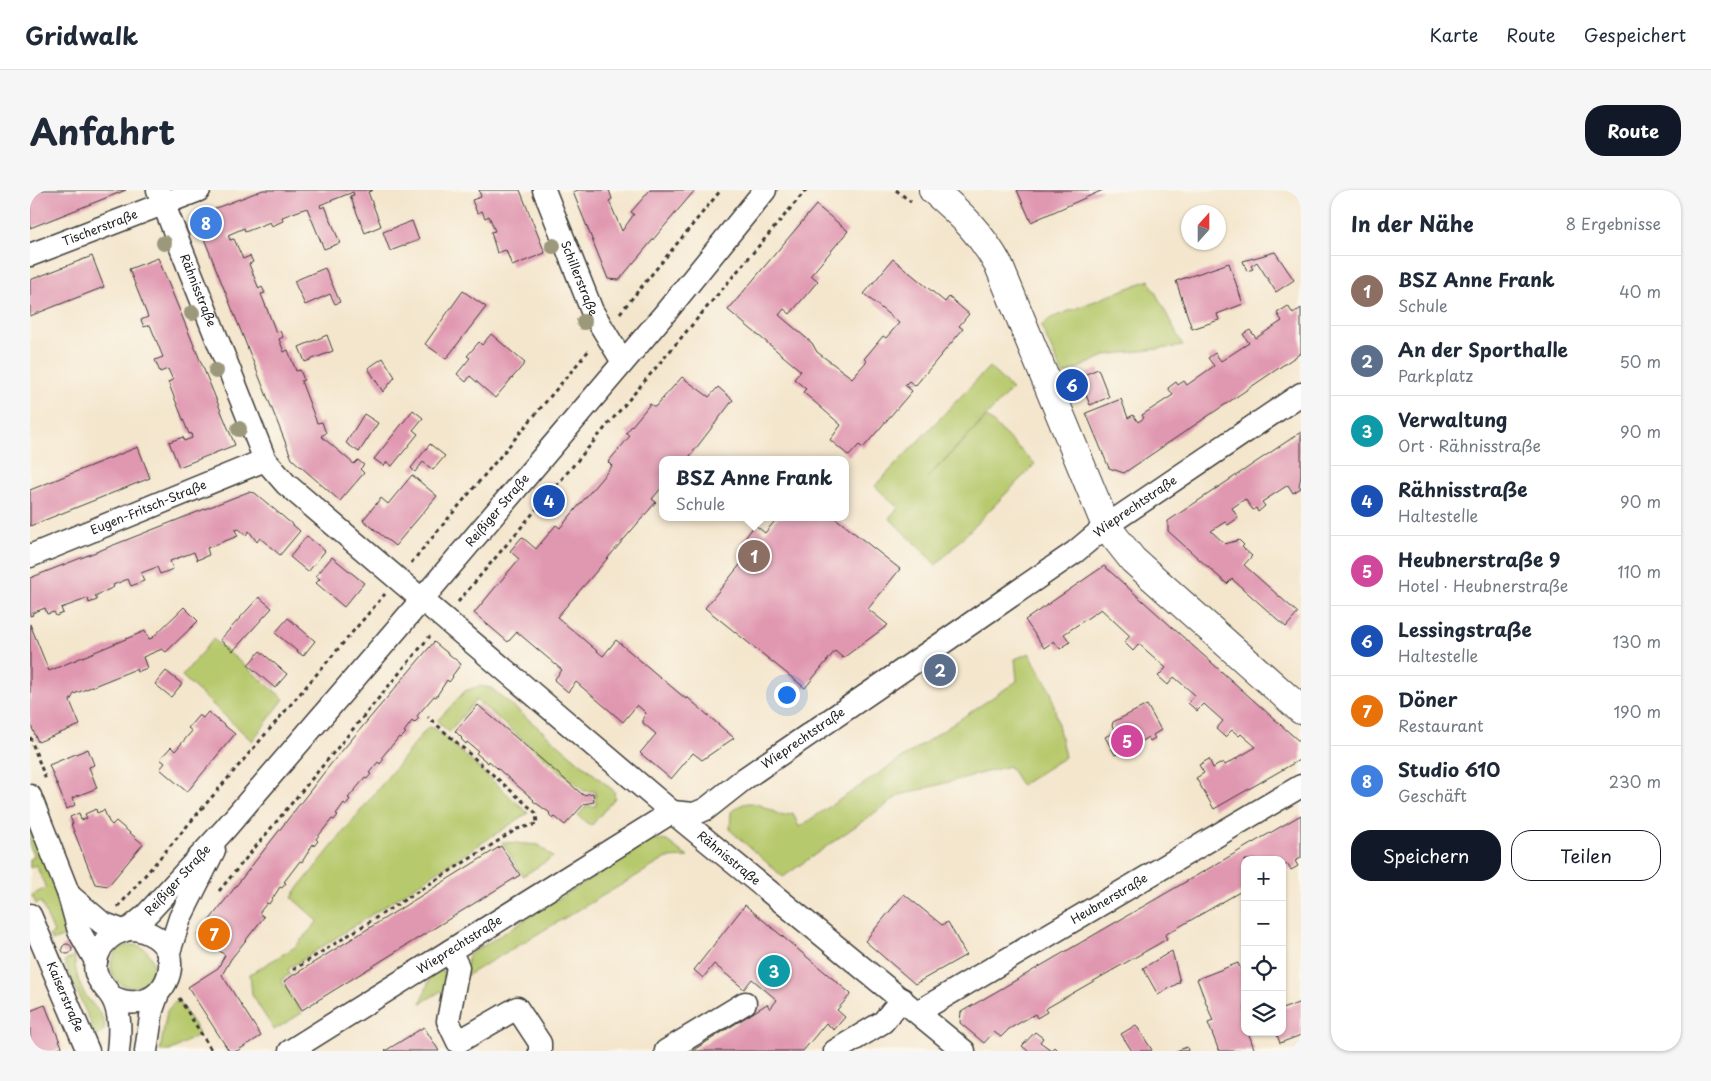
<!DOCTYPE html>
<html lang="de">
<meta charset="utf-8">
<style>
body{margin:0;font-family:"Playpen Sans",sans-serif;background:#f6f6f7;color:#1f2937}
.controls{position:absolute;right:15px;bottom:15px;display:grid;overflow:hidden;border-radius:10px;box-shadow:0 1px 4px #0004}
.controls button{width:45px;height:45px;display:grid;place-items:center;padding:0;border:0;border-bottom:1px solid #e0e1e3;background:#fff;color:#1f2937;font:25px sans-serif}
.compass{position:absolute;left:1151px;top:15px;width:45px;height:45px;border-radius:50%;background:#fff;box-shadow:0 1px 4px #0004;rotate:21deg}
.you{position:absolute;left:756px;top:504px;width:18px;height:18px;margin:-12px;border:4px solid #fff;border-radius:50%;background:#1a73e8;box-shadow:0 0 0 8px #1a73e833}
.badge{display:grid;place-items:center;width:32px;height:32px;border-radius:50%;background:#111827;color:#fff;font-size:16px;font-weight:700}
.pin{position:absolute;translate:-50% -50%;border:2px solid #fff;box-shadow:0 1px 5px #0006}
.popup{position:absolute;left:629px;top:266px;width:190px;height:65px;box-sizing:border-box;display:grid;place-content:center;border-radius:10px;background:#fff;filter:drop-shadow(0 1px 4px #0005);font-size:16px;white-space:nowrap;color:#747a83}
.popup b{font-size:19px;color:#1f2937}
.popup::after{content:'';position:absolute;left:50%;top:100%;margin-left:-10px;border:10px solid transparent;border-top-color:#fff}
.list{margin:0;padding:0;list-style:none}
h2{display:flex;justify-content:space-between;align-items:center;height:65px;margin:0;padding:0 20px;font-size:21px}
h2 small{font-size:16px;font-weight:400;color:#747a83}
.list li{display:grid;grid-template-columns:32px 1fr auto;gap:15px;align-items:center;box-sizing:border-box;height:70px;padding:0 20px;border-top:1px solid #e0e1e3}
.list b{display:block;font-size:19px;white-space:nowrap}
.list p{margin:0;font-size:16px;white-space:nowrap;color:#747a83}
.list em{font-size:16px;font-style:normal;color:#747a83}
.actions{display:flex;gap:10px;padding:15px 20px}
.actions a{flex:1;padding:11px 0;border:1px solid #111827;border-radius:20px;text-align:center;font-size:18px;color:#111827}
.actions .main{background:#111827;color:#fff}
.icon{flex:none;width:28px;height:28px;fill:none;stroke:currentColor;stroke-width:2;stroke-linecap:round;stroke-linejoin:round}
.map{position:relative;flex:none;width:1271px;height:861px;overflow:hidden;border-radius:20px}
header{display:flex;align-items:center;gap:30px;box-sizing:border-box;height:70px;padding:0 25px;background:#fff;border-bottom:1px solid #e0e1e3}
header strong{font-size:24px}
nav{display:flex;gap:28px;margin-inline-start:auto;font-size:18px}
.intro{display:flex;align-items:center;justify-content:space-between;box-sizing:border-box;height:120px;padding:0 30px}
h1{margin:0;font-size:35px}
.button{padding:12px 22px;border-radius:20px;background:#111827;color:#fff;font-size:18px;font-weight:700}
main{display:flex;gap:30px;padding:0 30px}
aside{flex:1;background:#fff;border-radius:20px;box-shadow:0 1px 4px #0004}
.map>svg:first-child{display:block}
</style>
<header>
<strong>Gridwalk</strong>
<nav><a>Karte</a><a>Route</a><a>Gespeichert</a></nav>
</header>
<div class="intro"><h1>Anfahrt</h1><a class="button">Route</a></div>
<main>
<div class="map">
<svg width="1271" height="861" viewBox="0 0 1271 861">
<rect width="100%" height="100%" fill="#fbf7ec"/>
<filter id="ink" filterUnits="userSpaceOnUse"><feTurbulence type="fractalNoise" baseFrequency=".02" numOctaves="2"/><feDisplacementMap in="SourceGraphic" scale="10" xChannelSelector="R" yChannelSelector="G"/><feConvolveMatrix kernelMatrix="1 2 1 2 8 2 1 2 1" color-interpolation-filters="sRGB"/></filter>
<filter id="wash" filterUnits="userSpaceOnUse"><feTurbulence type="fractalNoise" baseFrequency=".0096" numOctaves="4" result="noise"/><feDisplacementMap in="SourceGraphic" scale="20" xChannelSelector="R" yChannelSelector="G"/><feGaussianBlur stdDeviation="1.12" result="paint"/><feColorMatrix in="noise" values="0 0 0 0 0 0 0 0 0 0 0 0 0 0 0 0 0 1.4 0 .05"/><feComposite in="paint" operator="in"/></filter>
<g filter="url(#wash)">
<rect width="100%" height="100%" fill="#f4e6cd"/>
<path fill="#b7c96d" stroke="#6a7244" d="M1119,90L1153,156L1077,165L1033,185L1011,136L1021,128Z
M959,177L982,199L897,288L957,227L1005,274L906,375L859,328L868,318L845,296Z
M183,449L254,509L222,551L152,486Z
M999,463L1021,501L1035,567L991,595L979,576L870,605L753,687L700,640L701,622C721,604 731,617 753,626L763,623L769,637L987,491L985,469Z
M449,496L461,498L584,601L585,608L561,636L548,626L556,616H566L565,601H554L446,510L419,542L407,531L435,501Z
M398,537L406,539L498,623L258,779L260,784L251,790L272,823L244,840L222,805L220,784L265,757L288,731L262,708L266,701Z
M0,636L21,683L40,744L22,751L19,746L24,743L11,712L6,714L2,705L16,698L6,675L0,678V669L4,667L0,657Z
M623,649L637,651L658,667L637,668L434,787L439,765Z
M472,652L509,655L523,667L493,686Z
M81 776a21 21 0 1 1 42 0a21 21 0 1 1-42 0Z
M45,761C44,776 47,791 54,803C60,813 75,825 75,837C74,844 67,846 61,850L59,844L62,836L34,771L42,768Z
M409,780L416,782L418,797L391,813L401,785Z
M144,812H149L168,841V845L140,861H130L137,821Z"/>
<g id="blocks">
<path fill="#e097b0" d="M0,0H96L0,38Z
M233,0H343L338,2L351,36L335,43L320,6L324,5L323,2L290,15L291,18L295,16L310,53L294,59L277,18L252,27L253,31L242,36L240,32L215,42L214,38L198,45L200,50L204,49L213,69L220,66L223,72L219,74L229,99L232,97L235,103L231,104L246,142L250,141L253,147L249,149L254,162L258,160L266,181L270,180L274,190L271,191L287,233L292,232L294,238L296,243L291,246L324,274L328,270L334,275L330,279L334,283L310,311L262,269L165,26Z
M449,0H490L515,63L482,76L476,60L467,63L461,42L465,41L459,26L455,28L452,21L447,23L442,10L451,7Z
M548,0H579L582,9L579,11L592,41L604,24L601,22L620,0H665L589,90L578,89L543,2Z
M987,0H1073L1001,32Z
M786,15L818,41L781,85L788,91L760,124L754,119L749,125L782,153L787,162L822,188L837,171L834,169L853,146L856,148L869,133L834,104L863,69L915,112L919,107L939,124L929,136L933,139L885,196L879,191L875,195L882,201L833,258L829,255L819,266L800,250L811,235L773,202L776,199L764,189L771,181L698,120Z
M382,31L389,50L360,61L353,42Z
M1245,62L1264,90L1246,102L1227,72L1221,76L1223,79L1217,81L1213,71Z
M62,66L74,97L0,126V90Z
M128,68L205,255L149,277L139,252L153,247L154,251L162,248L161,243L159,244L138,192L143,190L138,179L130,182L125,170L133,167L120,135L114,137L111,130L118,127L99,79Z
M1199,73L1213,114L1187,124L1189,130L1162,139L1146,91Z
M295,78L310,112L305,114L300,104L275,115L264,91Z
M433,101L456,117L416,169L395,154Z
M1258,116L1263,124L1271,118V163L1094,283L1079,278L1056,223L1091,209L1098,228L1103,225L1108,232L1114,228L1112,225L1143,205L1138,198L1146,192L1148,195L1154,191L1157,195L1184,176L1178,168L1185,163L1191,171L1219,153L1213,144L1220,140L1226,148L1252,131L1247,123Z
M461,144L495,173L465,208L440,186L436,192L427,184L440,168L437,166L449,152L452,155Z
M297,145L303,161L275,172L269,157Z
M353,168L365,187L353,202L338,178Z
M1068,179L1079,207L1060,215L1049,187Z
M652,187L679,207L688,197L703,210L657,270H633V296L622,309L626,312L527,427L573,466L586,450L656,509L657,507L704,548L672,570L663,563L641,589L610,563L626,544L613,533V528L616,523L607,515L593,532L546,492L538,502L524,490L532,480L487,442L478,452L444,423L489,369L480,361L492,347L506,359L526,335L530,338L582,276L578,272L600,246L596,243L620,214L625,217Z
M383,220L393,228L383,240L388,244L362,276L357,272L354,276L344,269Z
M334,224L348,233L329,262L316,253Z
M1271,242V286L1269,295L1271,298L1263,303L1258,295L1232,312L1235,316L1228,322L1226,318L1223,320L1215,309L1202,318L1208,328L1198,335L1195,332L1181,341L1195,354L1209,350L1214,355L1212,357L1222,366L1214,375L1268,423L1256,437L1202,389L1197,394L1169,369L1138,341V331Z
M400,254L415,266L403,280L393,272L385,282L381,278Z
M108,257L120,288L0,336V300Z
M382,285L407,306L365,356L333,330L351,308L358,314Z
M218,302L225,303L270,341L250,365L230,348L227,352L219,341L216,345L209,339L205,340L208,346L177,358L179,365L167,370L164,362L140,371L143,379L130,384L127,377L111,383L114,391L101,396L98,389L83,395L84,397L65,406L67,410L59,413L58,408L51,411L31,418L33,423L26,426L24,422L17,424L15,418L2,423L3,425L0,426V388Z
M748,327H804L870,379L838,419L858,435L813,468L805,461L775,498L675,418L722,360L712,352L725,335L735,343Z
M277,346L295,361L278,382L260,367Z
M302,367L334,393L314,417L286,393L290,389L286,386Z
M1074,376L1271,553V569L1184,619L1166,588L1174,583L1169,575L1179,569L1183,578L1193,572L1195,575L1226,557L1211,544L1209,546L1202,540L1195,547L1186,539L1193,531L1174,514L1167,521L1158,513L1165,505L1144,487L1138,495L1128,486L1136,478L1109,454L1103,461L1094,452L1100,446L1071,419L1034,444L1040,452L1030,459L1024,451L1014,458L995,430Z
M229,407L242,418L203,461L190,450Z
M154,417L168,431L136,462L132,459L113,467L117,478L107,482L106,479L44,504L40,511L50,535L8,552L0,533V434L19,481L115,441L119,449L122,448Z
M258,428L285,451L273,466L245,443Z
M404,452L431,474L422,486L423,487L419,492L417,490L406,507L404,506L387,526L389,528L384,533L382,531L374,542L376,543L371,548L369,547L352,567L354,569L350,574L348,572L339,583L341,584L337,589L335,588L318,608L320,609L316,615L314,613L306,624L308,625L304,630L302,629L286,649L288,651L284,656L283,654L272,672L270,671L254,692L256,693L252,698L250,697L239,714L237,713L229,723L234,727L201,769L192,785L231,846L207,861H199L158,797L188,778L195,765L168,745L300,575Z
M230,461L257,484L245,498L218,475Z
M136,481L152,494L141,507L125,494Z
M448,515L553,605L563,603L564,612L554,614L535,635L525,627L523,629L519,624L520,623L503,611L504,610L459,571L458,573L446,563L448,561L437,552L436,554L431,549L432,548L425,541Z
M1117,515L1131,540L1123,545L1125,548L1120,551L1118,547L1101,558L1085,565L1075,547L1086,541L1082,536L1083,532Z
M178,522L205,544L157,602L130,579L135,573L130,569L141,557L145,561L162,541L158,538L169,525L173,528Z
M58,559L64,575L59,577L67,598L42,608L45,615L37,619L19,575Z
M66,619L67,623L74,620L79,632L82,635L86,631L113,654L78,696L65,694L41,634H43L40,627L49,623L51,630L57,628L55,624Z
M1271,625V668L1265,671L1268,676L1261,680L1257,674L1252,677V670H1215V699L1135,745L1137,749L1015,819L1017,822L1007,828L1005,824L979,839L971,847L964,842L954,853L930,833L931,822Z
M471,656L490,685L272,820L254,791Z
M874,704L912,735L918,732L936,765L885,794L835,751Z
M715,715L821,804L807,820L815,827L804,840L796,833L773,861H662L737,814L740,819L747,810L722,789L714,799L684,774L673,788L664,780Z
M32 759a5 5 0 1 1 10 0a5 5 0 1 1-10 0Z
M1142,761L1150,792L1128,805L1113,778Z
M1208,773L1215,789V842H1218L1225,861H1189L1178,833L1183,831L1167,789Z
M1271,812V845L1250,853L1246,842H1252V819Z
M15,815L32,857L23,861H0V821Z
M1106,835L1122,860L1120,861H1102L1091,844Z
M394,837L409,861H355Z
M1005,842L1013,848L1010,852L1021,860L1024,857L1028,861H998L992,856Z
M1157,857L1158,861H1146Z"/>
</g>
</g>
<g filter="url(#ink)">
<use href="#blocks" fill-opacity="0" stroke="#3c3a37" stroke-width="1"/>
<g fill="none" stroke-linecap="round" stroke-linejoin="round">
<g stroke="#3c3a37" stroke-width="25">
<g id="minor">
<path id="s1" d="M128,0L235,270L256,294L642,622L934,861"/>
<path id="s2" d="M514,0L562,121L593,172"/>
<path id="s3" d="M0,65L169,0"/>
<path id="s4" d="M0,366L235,270"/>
<path d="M0,606L39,705L49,741L66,771"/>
<path d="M39,705L72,733L93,741"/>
<path id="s5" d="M0,725L58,861"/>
<path id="s6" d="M99,739L115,726L195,639L366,440L636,122L735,0"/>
<path d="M420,761L428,777L418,831L428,852L487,818L510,853V861"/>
<path d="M138,765L150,728L184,660"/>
<path d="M82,807C133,832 163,762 118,743C111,740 102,738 95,740C83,744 72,752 68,764C59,788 74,793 83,809C91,825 90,843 88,861"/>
<path id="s7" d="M888,822L1271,596"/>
<path d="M116,861L122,820L128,803"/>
<path id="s8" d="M260,861L642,622L664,624L676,619L714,589L1045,362L1076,336L1271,204"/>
<path d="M636,861L715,813"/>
<path d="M805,861L853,832L872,809"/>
</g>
</g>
<g stroke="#3c3a37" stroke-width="30">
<path id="major" d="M903,0C931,24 951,43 969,76L1076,336L1103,370L1271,520"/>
</g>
<path stroke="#3c3a37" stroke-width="3" stroke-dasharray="4 4" stroke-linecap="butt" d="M866,0L881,12
M590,123L691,0
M381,373L560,159
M428,412L776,0
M0,547L16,590
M189,701L400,446
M88,717L355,404
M263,780L487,639L507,634L506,623L398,527
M149,808L182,861"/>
<use href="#minor" stroke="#fff" stroke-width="22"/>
<use href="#major" stroke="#fff" stroke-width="28"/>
</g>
<g fill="#9b987b">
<circle cx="134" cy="53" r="8"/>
<circle cx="523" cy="56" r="8"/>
<circle cx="162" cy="123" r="8"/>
<circle cx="554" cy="132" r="8"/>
<circle cx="186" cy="181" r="8"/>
<circle cx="209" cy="239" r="8"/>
</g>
</g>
<g text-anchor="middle" stroke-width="5" stroke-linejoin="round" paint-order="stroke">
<g font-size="12" fill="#1c1c1c" stroke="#fbf7ec">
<text dy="4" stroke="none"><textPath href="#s3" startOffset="75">Tischerstraße</textPath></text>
<text dy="4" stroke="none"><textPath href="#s2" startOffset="95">Schillerstraße</textPath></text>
<text dy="4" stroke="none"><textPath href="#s1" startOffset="108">Rähnisstraße</textPath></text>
<text dy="4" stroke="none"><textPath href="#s8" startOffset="1011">Wieprechtstraße</textPath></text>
<text dy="4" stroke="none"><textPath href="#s4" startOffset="128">Eugen-Fritsch-Straße</textPath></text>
<text dy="4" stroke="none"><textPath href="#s6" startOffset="558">Reißiger Straße</textPath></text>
<text dy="4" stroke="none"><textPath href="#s8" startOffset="606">Wieprechtstraße</textPath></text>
<text dy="4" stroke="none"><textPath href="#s1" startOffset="902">Rähnisstraße</textPath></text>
<text dy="4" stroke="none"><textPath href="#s6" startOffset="69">Reißiger Straße</textPath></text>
<text dy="4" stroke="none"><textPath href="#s7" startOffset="222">Heubnerstraße</textPath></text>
<text dy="4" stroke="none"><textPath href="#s8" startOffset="200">Wieprechtstraße</textPath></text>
<text dy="4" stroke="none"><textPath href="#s5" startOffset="89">Kaiserstraße</textPath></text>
</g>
</g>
</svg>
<div class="controls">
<button>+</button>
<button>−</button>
<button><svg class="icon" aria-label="locate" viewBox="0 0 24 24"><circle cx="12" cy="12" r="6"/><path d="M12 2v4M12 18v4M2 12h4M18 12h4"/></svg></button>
<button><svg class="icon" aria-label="layers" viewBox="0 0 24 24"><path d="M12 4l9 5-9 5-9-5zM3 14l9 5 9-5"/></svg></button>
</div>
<svg class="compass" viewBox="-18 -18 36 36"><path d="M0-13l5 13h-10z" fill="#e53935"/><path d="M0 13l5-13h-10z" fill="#747a83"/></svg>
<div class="you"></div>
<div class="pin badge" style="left:724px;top:366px;background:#8d6e63">1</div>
<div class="popup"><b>BSZ Anne Frank</b>Schule</div>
<div class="pin badge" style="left:910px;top:480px;background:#5c6f8a">2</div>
<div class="pin badge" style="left:744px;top:781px;background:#0f9aa8">3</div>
<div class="pin badge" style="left:519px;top:311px;background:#1a4fb4">4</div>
<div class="pin badge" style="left:1097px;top:551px;background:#d1479c">5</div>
<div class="pin badge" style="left:1042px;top:195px;background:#1a4fb4">6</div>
<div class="pin badge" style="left:184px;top:744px;background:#e8710a">7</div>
<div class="pin badge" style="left:176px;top:33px;background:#3f7fe0">8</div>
</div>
<aside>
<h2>In der Nähe<small>8 Ergebnisse</small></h2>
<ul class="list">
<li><span class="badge" style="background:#8d6e63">1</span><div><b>BSZ Anne Frank</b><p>Schule</p></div><em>40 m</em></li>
<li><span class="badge" style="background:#5c6f8a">2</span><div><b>An der Sporthalle</b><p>Parkplatz</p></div><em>50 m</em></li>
<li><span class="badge" style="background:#0f9aa8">3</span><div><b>Verwaltung</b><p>Ort · Rähnisstraße</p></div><em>90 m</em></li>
<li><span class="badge" style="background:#1a4fb4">4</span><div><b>Rähnisstraße</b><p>Haltestelle</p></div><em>90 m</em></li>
<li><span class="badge" style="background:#d1479c">5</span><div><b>Heubnerstraße 9</b><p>Hotel · Heubnerstraße</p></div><em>110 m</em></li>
<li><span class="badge" style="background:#1a4fb4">6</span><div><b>Lessingstraße</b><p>Haltestelle</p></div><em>130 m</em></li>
<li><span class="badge" style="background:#e8710a">7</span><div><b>Döner</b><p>Restaurant</p></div><em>190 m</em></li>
<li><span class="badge" style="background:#3f7fe0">8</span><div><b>Studio 610</b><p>Geschäft</p></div><em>230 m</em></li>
</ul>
<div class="actions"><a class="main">Speichern</a><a>Teilen</a></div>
</aside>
</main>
